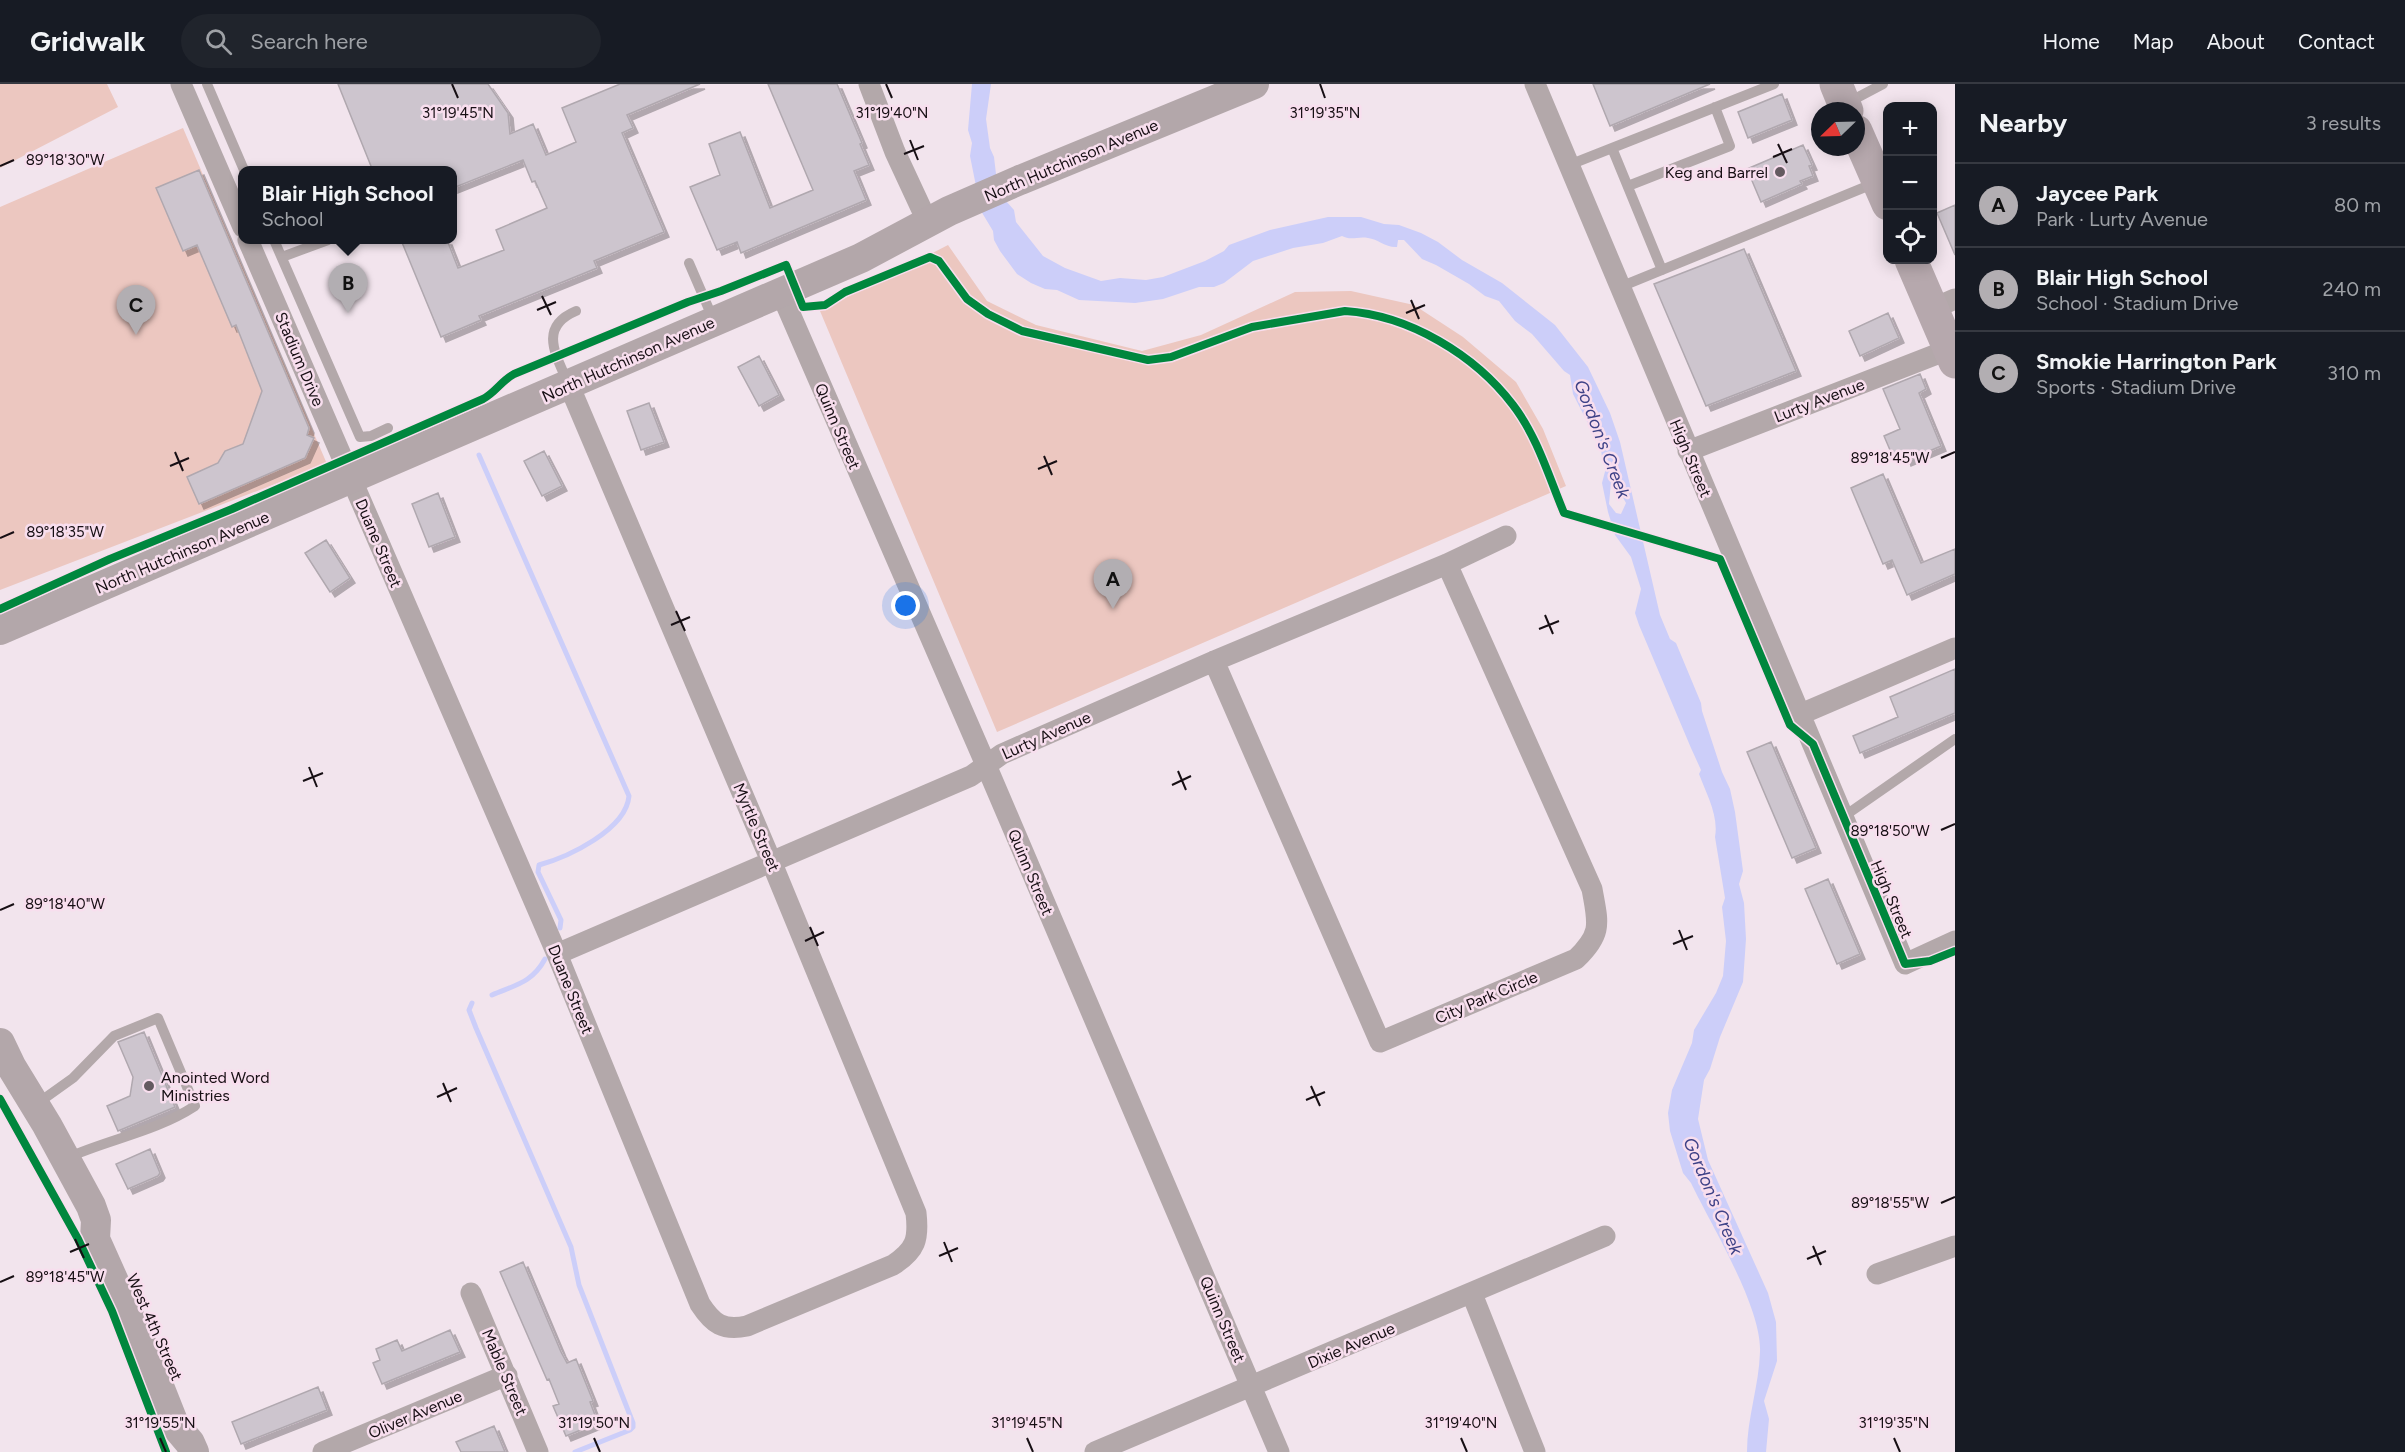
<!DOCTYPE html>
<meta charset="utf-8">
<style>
body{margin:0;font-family:Figtree,sans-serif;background:#20242c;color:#f1f3f6}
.controls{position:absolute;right:18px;top:18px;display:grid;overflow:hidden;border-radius:12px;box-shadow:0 3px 15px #0003}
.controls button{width:54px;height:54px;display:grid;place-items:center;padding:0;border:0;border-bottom:2px solid #363941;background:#171b24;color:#f1f3f6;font:30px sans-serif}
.compass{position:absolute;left:1811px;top:18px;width:54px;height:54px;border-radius:50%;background:#171b24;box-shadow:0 3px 15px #0003;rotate:247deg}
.you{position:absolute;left:906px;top:522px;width:21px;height:21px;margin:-15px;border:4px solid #fff;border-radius:50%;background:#1a73e8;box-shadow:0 0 0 9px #1a73e833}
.badge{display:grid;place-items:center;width:39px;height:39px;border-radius:50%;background:#b2aeb2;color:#111;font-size:20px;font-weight:700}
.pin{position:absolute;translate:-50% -50px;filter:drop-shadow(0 2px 3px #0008)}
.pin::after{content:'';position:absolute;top:32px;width:21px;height:18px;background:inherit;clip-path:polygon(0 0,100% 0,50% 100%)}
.popup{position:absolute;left:238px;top:82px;width:219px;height:78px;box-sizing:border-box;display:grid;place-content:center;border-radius:12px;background:#171b24;filter:drop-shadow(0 2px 4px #0005);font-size:20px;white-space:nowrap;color:#9ea1a6}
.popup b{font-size:22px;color:#f1f3f6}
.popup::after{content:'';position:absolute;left:50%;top:100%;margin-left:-12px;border:12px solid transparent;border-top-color:#171b24}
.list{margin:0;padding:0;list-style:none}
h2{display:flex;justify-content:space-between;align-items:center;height:78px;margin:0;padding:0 24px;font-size:26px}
h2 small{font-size:20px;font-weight:400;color:#9ea1a6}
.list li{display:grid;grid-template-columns:39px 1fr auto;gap:18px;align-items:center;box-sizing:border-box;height:84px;padding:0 24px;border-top:2px solid #363941}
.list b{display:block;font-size:22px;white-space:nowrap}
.list p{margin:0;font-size:20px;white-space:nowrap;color:#9ea1a6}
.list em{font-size:20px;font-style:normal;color:#9ea1a6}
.icon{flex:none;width:33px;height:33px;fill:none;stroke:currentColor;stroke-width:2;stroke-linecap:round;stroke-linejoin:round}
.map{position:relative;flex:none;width:1955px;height:1368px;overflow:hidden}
header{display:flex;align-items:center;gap:36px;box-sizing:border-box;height:84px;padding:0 30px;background:#171b24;border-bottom:2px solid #363941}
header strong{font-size:28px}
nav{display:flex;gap:33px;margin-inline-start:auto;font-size:21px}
.search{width:420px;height:54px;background:#20242c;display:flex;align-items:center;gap:15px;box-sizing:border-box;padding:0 21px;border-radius:33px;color:#9ea1a6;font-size:22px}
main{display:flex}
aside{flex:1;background:#171b24}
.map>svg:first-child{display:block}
</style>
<header>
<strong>Gridwalk</strong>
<div class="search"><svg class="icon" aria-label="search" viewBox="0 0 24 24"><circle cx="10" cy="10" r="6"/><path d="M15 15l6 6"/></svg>Search here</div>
<nav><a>Home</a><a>Map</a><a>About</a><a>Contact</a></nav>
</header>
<main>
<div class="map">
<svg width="1955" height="1368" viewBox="0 0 1955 1368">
<defs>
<filter id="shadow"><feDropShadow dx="5" dy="5" stdDeviation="0" flood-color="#0004"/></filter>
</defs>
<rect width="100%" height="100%" fill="#f2e4ed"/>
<path fill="#ecc7c0" d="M0,0H107L118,23L0,84Z
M183,44L327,380L0,506V123Z
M948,161L987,217L1036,241L1142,267L1201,251L1295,208L1351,207L1414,221L1463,253L1516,298L1543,345L1566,402L997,648L820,227Z"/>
<path fill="#cccef9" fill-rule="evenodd" d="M972,0H991L986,35L990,64L994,73L996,90L1006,117L1014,126L1016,138L1043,172L1065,184L1101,197L1120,194L1146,196L1163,193L1205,177L1224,167L1229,161L1270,146L1328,133H1361L1384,140L1399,141L1421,149L1438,158L1462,176L1502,199L1555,241L1588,283L1610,329L1620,358L1660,531L1670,555L1676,559L1701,619L1702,627L1722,688L1730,705L1735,728L1743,787L1739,800L1744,819L1746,855L1743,898L1720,953L1710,985L1704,996L1698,1035L1708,1076L1768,1209L1776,1238L1777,1277L1764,1317L1769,1335L1766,1368H1747C1747,1334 1759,1302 1760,1268C1762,1223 1711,1141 1691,1099L1683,1089L1670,1047L1668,1029L1672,1006L1692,959L1694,946L1716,909L1723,892L1726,857L1722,823L1725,814L1715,753C1719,732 1706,709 1699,690L1701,686L1691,664L1639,541L1635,529L1641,505L1631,473L1615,451L1608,428L1602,399L1607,380L1602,373L1600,358L1594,351L1573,310L1570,291L1564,287L1532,250L1515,237L1499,217L1485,212L1469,200L1436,181L1422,175L1404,156H1398L1397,163C1386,164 1378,155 1368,154C1358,152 1351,157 1342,152L1323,159L1293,164L1253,177L1224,199L1214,203H1199L1163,215L1135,219L1079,216L1057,206L1045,205L1031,199L1017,190L1000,167L994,156L993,147L981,127L970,72L972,59L968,46ZM1611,398L1617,403L1626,419L1621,430L1616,429L1609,420Z"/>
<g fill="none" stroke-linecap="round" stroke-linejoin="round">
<path stroke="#cccef9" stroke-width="5" d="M479,371L629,712C626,746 568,773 539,781L538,788L561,836L560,844
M492,911C515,901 532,899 545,875
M472,919L469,926L476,944L571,1163L579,1201L633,1339V1343L630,1346L575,1368"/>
</g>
<path fill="#cdc5ce" stroke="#b0a8af" stroke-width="1.5" filter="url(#shadow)" d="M338,0H488L508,29L510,50L533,40L546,71L576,58L562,24L620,0H700L627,31L633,44L622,49L664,148L594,177L597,184L479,232L481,236L441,253L401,156H447L458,184L504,166L496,146L547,124L535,97L532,98L523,76L453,104V87H373Z
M768,0H837L862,59L860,60L869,81L854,87L866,116L741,169L737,158L717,166L690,103L720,91L709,60L740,48L770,124L813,106Z
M1593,0H1710L1610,42Z
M1782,10L1792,36L1748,54L1738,28Z
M1803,61L1812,81L1809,82L1813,92L1800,97L1802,100L1761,118L1747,85Z
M199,86L309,344L307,351L314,354L305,374L199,420L187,393L218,379L225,367L243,360L262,307L236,241L232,243L197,161L183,167L156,104Z
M1955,121V171L1937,129Z
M1744,165L1796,287L1706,322L1654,200Z
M1888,229L1899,254L1860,272L1849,247Z
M759,272L779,311L759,322L738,283Z
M1920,290L1926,305L1919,309L1941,362L1906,377L1903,368L1893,373L1884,352L1900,345L1883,305Z
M649,319L664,358L641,366L627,327Z
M544,367L562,402L542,412L524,377Z
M1883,390L1921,479L1955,465V490L1907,511L1892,476L1883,480L1851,404Z
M438,409L455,453L429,463L412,420Z
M326,456L350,494L330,508L305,469Z
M1955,585V629L1860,669L1853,652L1898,633L1890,613Z
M1771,658L1816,764L1792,774L1747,668Z
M1828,795L1860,870L1837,880L1805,805Z
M144,948L175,1023L118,1047L107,1022L130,1012L133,993L118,958Z
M150,1065L160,1089L158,1092L128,1105L116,1080Z
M523,1178L561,1268L567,1279L576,1275L593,1317L590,1318L598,1339L566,1352L553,1322L559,1320L549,1295L547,1296L500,1188Z
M450,1246L460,1268L382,1300L373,1279L380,1276L376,1265L397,1256L402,1267Z
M318,1303L327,1326L241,1360L232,1338Z
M494,1342L505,1368H461L456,1358Z"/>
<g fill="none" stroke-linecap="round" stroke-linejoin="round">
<path stroke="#b3a8aa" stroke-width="10" d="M207,0L244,86
M1847,19L1883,0
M1612,64L1662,186
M1569,81L1774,0
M1628,102L1730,62L1715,23
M274,156L360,353L371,352L388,344
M282,173L328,156
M689,179L714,237
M1620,203L1875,99
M568,299C556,271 538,243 576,227
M1843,733L1955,655
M38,1019L73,994L114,952L158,934L195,1022C155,1048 109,1055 67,1074"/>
<path stroke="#b3a8aa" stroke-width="21" d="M181,0L243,143
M869,0L895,68L928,139
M1535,0L1905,880L1955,857
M248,156L557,870L700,1220C713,1240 723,1247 747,1242L893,1181C916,1166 919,1155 916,1129L771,777L569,301
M781,209L986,681L1279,1368
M1932,225L1955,215
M1688,367L1950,265
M1214,577L1380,958L1576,875C1603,849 1598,839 1592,805L1447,480
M1801,630L1955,564
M557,870L971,692L1002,670L1214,577L1447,480L1506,452
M1877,1190L1955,1162
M471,1209L538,1368
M1472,1210L1535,1368
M323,1368L507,1291
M1095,1368L1605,1152"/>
<path stroke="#b3a7aa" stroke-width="30" d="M0,546L861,174L949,127L1020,96L1254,0
M0,959L11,982L47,1041L91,1122L96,1136L95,1155L145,1267L174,1340L190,1359L194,1368"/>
<path stroke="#b6a8ad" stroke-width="33" d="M1836,0L1847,27
M1856,47L1888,120
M1911,176L1955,278"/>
<g stroke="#f8deee" stroke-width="11">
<path id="cycleway" d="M0,525L110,475L232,425L483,315C496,308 501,297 514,290L688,218L721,207L786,181L803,223L825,221L845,208L930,173L939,177L967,215L988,230L1022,247L1148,276L1171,273L1252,243L1345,227C1409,231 1475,271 1513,321C1537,352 1549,393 1564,429L1720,475L1790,641L1813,660L1905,880L1930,877L1955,867
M0,1015L78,1155L112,1227L166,1368"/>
</g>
<use href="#cycleway" stroke="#00873e" stroke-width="8"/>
</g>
<path fill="none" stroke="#170f14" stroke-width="2" d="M452,0L458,14M886,0L892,14M1320,0L1325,14M910,56L918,76M1778,60L1787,79M904,70L924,62M1773,73L1792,65M0,82L14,76M542,212L551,231M1411,216L1419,235M537,226L556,218M1406,229L1425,221M175,368L183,387M1044,372L1052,391M1941,374L1955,368M170,382L189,374M1038,385L1057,377M0,454L14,448M676,527L685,547M1545,531L1553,550M671,541L690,533M1539,545L1559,537M309,683L317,703M1178,687L1186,706M303,697L323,689M1172,701L1191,692M1941,746L1955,740M0,826L14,820M810,843L818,862M1679,846L1687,866M805,857L824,848M1673,860L1693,852M443,999L451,1018M1311,1002L1320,1022M437,1013L457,1004M1306,1016L1325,1008M1941,1119L1955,1113M75,1155L84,1174M944,1158L952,1178M1813,1162L1821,1181M70,1168L89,1160M939,1172L958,1164M1807,1175L1826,1167M0,1198L14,1192M160,1354L166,1368M594,1354L600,1368M1027,1354L1033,1368M1461,1354L1467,1368M1894,1354L1900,1368"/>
<g fill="#645a60" stroke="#f8deee" stroke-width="2">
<circle cx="1780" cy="88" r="6"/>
<circle cx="149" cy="1002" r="6"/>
</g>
<g text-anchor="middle" stroke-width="5" stroke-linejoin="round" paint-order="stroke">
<g font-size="16" fill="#170f14" stroke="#f8deee">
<text transform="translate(1071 76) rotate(-23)" y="6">North Hutchinson Avenue</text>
<text transform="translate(300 275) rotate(67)" y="6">Stadium Drive</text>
<text transform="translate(628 275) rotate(-24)" y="6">North Hutchinson Avenue</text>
<text transform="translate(1819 316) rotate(-21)" y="6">Lurty Avenue</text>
<text transform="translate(838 342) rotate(67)" y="6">Quinn Street</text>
<text transform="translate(1691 374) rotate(67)" y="6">High Street</text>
<text transform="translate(379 459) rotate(67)" y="6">Duane Street</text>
<text transform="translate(182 468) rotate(-23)" y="6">North Hutchinson Avenue</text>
<text transform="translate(1046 651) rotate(-24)" y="6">Lurty Avenue</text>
<text transform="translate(757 743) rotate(67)" y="6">Myrtle Street</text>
<text transform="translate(1031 788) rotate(67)" y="6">Quinn Street</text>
<text transform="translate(1892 815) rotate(67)" y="6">High Street</text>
<text transform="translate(571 905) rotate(68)" y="6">Duane Street</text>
<text transform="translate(1486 913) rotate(-23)" y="6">City Park Circle</text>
<text transform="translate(1223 1235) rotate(67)" y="6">Quinn Street</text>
<text transform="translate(155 1243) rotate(66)" y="6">West 4th Street</text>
<text transform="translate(1351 1261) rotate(-23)" y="6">Dixie Avenue</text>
<text transform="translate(505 1288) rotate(67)" y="6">Mable Street</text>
<text transform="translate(415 1330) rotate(-23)" y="6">Oliver Avenue</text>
</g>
<g font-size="16" fill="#170f14" stroke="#f8deee" text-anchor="end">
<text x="1768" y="94">Keg and Barrel</text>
<text x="161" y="999" text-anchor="start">Anointed Word<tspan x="161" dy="18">Ministries</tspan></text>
</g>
<g font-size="18" font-style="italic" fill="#3e4287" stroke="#f8deee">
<text transform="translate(1602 355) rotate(69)" y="6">Gordon's Creek</text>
<text transform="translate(1713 1112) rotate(67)" y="6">Gordon's Creek</text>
</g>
</g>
<g font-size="15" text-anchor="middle" fill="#170f14" stroke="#f8deee" stroke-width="5" stroke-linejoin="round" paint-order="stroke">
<text x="458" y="34">31°19'45"N</text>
<text x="892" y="34">31°19'40"N</text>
<text x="1325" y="34">31°19'35"N</text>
<text x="65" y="81">89°18'30"W</text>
<text x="1890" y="379">89°18'45"W</text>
<text x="65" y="453">89°18'35"W</text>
<text x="1890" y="752">89°18'50"W</text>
<text x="65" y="825">89°18'40"W</text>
<text x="1890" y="1124">89°18'55"W</text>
<text x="65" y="1198">89°18'45"W</text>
<text x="160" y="1344">31°19'55"N</text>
<text x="594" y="1344">31°19'50"N</text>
<text x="1027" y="1344">31°19'45"N</text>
<text x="1461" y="1344">31°19'40"N</text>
<text x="1894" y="1344">31°19'35"N</text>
</g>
</svg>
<div class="controls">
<button>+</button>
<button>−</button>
<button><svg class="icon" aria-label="locate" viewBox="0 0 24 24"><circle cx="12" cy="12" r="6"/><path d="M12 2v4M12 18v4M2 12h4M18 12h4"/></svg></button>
</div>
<svg class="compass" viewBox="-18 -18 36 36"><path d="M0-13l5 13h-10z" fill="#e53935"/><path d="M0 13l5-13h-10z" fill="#9ea1a6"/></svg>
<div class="you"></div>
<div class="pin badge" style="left:1113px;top:525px">A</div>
<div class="pin badge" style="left:348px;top:229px">B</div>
<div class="popup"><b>Blair High School</b>School</div>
<div class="pin badge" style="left:136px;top:251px">C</div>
</div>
<aside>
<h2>Nearby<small>3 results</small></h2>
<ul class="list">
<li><span class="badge">A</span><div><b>Jaycee Park</b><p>Park · Lurty Avenue</p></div><em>80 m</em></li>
<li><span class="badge">B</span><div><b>Blair High School</b><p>School · Stadium Drive</p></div><em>240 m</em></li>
<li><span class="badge">C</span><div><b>Smokie Harrington Park</b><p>Sports · Stadium Drive</p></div><em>310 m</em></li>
</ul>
</aside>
</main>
